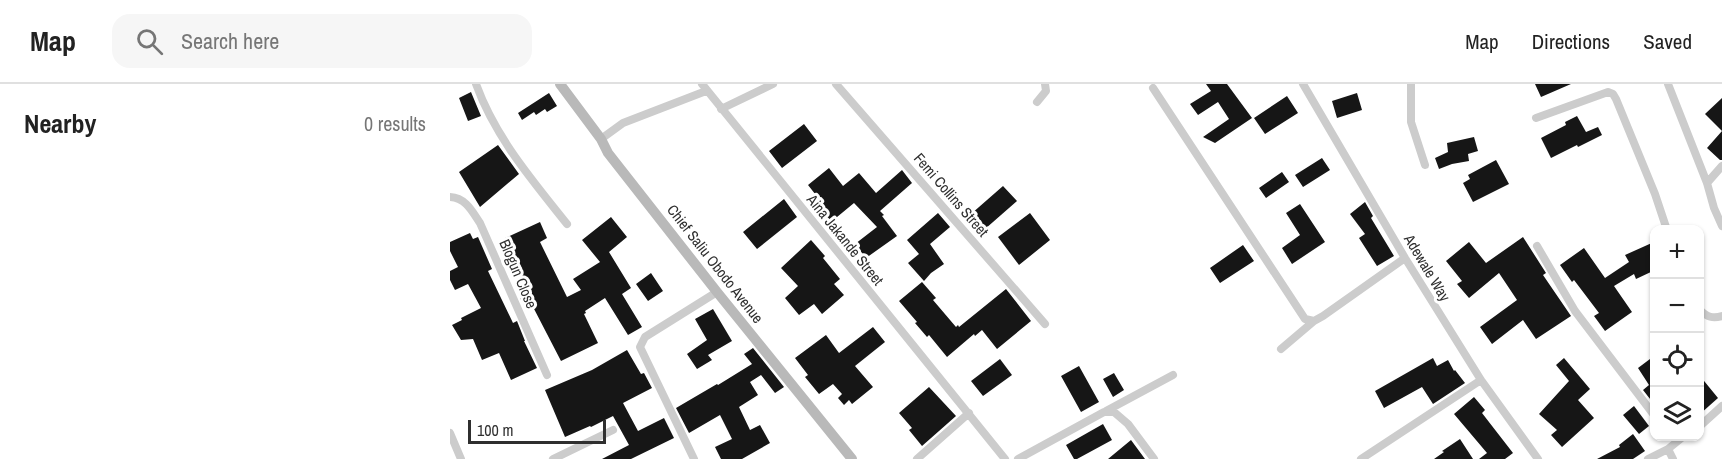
<!DOCTYPE html>
<meta charset="utf-8">
<style>
body{margin:0;font-family:"Archivo Narrow",sans-serif;background:#f6f6f6;color:#222}
.controls{position:absolute;right:18px;bottom:18px;display:grid;overflow:hidden;border-radius:12px;box-shadow:0 2px 4px #0004}
.controls button{width:54px;height:54px;display:grid;place-items:center;padding:0;border:0;border-bottom:2px solid #e0e0e0;background:#fff;color:#222;font:30px sans-serif}
.scale{position:absolute;left:18px;bottom:15px;width:138px;box-sizing:border-box;padding-left:6px;border:3px solid #2f2f2f;border-top:0;font-size:16px;line-height:21px;white-space:nowrap;color:#2f2f2f;-webkit-text-stroke:4px #fff;paint-order:stroke}
.list{margin:0;padding:0;list-style:none}
h2{display:flex;justify-content:space-between;align-items:center;height:78px;margin:0;padding:0 24px;font-size:26px}
h2 small{font-size:20px;font-weight:400;color:#767676}
.icon{flex:none;width:33px;height:33px;fill:none;stroke:currentColor;stroke-width:2;stroke-linecap:round;stroke-linejoin:round}
.map{position:relative;flex:none;width:1272px;height:375px;overflow:hidden}
header{display:flex;align-items:center;gap:36px;box-sizing:border-box;height:84px;padding:0 30px;background:#fff;border-bottom:2px solid #e0e0e0}
header strong{font-size:28px}
nav{display:flex;gap:33px;margin-inline-start:auto;font-size:21px}
.search{width:420px;height:54px;background:#f6f6f6;display:flex;align-items:center;gap:15px;box-sizing:border-box;padding:0 21px;border-radius:18px;color:#767676;font-size:22px}
main{display:flex}
aside{flex:1;background:#fff}
.map>svg:first-child{display:block}
</style>
<header>
<strong>Map</strong>
<div class="search"><svg class="icon" aria-label="search" viewBox="0 0 24 24"><circle cx="10" cy="10" r="6"/><path d="M15 15l6 6"/></svg>Search here</div>
<nav><a>Map</a><a>Directions</a><a>Saved</a></nav>
</header>
<main>
<aside>
<h2>Nearby<small>0 results</small></h2>
<ul class="list">
</ul>
</aside>
<div class="map">
<svg width="1272" height="375" viewBox="0 0 1272 375">
<rect width="100%" height="100%" fill="#fff"/>
<path fill="#161616" d="M756,0H777L802,34L765,59L753,53L779,35L768,18L748,31L740,20L761,7Z
M1085,0H1121L1091,13Z
M21,8L31,32L18,37L9,14Z
M99,9L107,22L97,28L95,25L86,31L84,28L72,36L68,29Z
M907,9L912,26L887,34L882,17Z
M837,12L848,29L815,50L804,34Z
M1272,14V47L1255,30Z
M1127,32L1136,48L1148,43L1152,51L1128,63L1127,61L1101,74L1091,54L1116,41L1115,38Z
M354,40L367,57L332,84L319,67Z
M1272,47V76H1270L1257,64Z
M1024,53L1028,67L1018,70L1019,77L1002,80L989,85L985,74L998,68L997,59Z
M48,61L69,90L30,123L9,88Z
M872,74L880,86L853,103L845,91Z
M1046,76L1059,100L1023,118L1013,99L1020,95L1018,91Z
M379,84L393,102L409,89L426,109L452,86L462,99L430,127L434,131L432,132L447,152L416,174L405,160L427,143L404,119L381,138L369,123L373,120L358,101Z
M832,88L839,98L816,114L809,104Z
M553,102L567,117L535,145L521,130Z
M334,115L347,133L307,165L293,148Z
M915,118L923,132L921,134L944,172L927,182L909,154L915,150L900,130Z
M850,120L875,158L842,180L832,164L850,151L836,129Z
M488,129L500,143L480,160L494,180L481,189L474,197L458,179L469,170L457,156Z
M580,129L600,156L569,181L548,153Z
M161,133L177,153L159,168L181,204L172,210L192,243L178,251L155,214L135,227L136,229L134,230L148,259L111,277L82,221L75,224L70,214L79,209L55,154L90,138L97,154L90,158L117,213L131,206L123,195L150,178L132,156Z
M20,149L23,155L28,153L42,185L38,187L63,239L67,237L75,257H74L87,284L61,296L49,269L32,276L23,255L11,256L2,241L12,236L11,234L31,224L18,200L5,206L0,196V187L8,183L0,167V158Z
M1073,153L1096,189L1093,191L1121,232L1086,255L1073,236L1042,260L1030,243L1067,216L1049,189L1019,214L1007,200L1012,197L996,177L1019,158L1036,179Z
M361,156L375,172L373,174L390,195L384,200L394,211L372,230L364,220L349,231L335,214L348,202L331,184Z
M1204,158V180L1201,182L1203,187L1186,195L1184,190L1164,202L1182,228L1155,247L1144,232L1149,229L1124,196L1122,198L1110,181L1134,164L1155,194L1179,178L1175,171Z
M793,161L804,177L770,199L760,184Z
M201,189L213,207L198,217L186,200Z
M472,198L486,214L483,216L506,243L508,241L509,243L556,205L581,237L547,265L532,246L525,252L524,250L497,273L479,251L477,253L465,239L467,238L449,217Z
M263,225L282,257L258,271L262,276L247,285L237,270L257,256L245,235Z
M423,243L435,258L405,282L423,303L402,320L399,316L394,321L388,314L392,310L383,300L369,310L355,293L358,291L345,274L376,251L389,269Z
M303,264L334,303L325,309L311,291L300,298L308,311L289,323L300,346L310,341L320,359L292,375H271L265,363L282,355L270,331L239,349L226,324L267,300L268,301L302,280L294,270Z
M177,266L191,290L194,289L202,304L173,319L188,347L214,334L224,354L181,375H152L179,361L163,332L141,343L140,342L115,353L95,306L142,286Z
M1204,272V320L1193,306L1199,301L1188,284Z
M983,274L987,282L998,276L1004,287L1005,286L1015,299L983,320L972,303L934,324L925,307Z
M1114,274L1140,305L1128,316L1144,334L1112,363L1101,351L1107,346L1089,330L1119,297L1106,281Z
M550,275L562,291L533,312L521,297Z
M629,282L649,318L631,328L611,292Z
M664,289L674,306L663,313L653,295Z
M1250,292L1268,314L1250,330Z
M479,303L506,332L472,362L459,346L462,344L449,329Z
M1024,313L1035,326L1032,329L1063,369L1055,375H1029L1037,369L1004,330Z
M1184,322L1199,342L1189,350L1173,331Z
M653,340L662,356L627,375H624L616,361Z
M1183,350L1195,367L1183,375H1147L1170,363L1169,361Z
M1010,355L1023,375H984L994,368L992,367Z
M681,356L695,375H658Z"/>
<g fill="none" stroke-linecap="round" stroke-linejoin="round">
<path stroke="#ccc" stroke-width="8" d="M26,0C45,53 82,96 117,140
M252,0L555,375
M386,0L595,240
M853,0L955,174L1031,296L1088,375
M961,0V38L975,81
M1218,0L1257,99L1264,124L1272,142
M703,4L855,235L864,237L873,232L955,174
M587,18L596,7L595,0
M271,25L323,0
M1086,34L1158,8L1163,10L1166,15L1205,110L1217,146
M151,55L173,39L256,7
M1257,99L1272,82
M0,113C16,114 22,127 30,139L97,291
M1087,162L1125,227L1204,331
M1250,226C1257,233 1263,235 1272,232
M831,265L864,237
M656,327L723,291
M1250,342L1272,322
M0,349L11,375
M1218,365L1223,375
M103,375L163,346
M244,375L190,263L195,253L267,208
M467,375L519,329
M568,375L654,328H664L678,340L704,375
M911,375L1031,296
M1198,375L1218,365L1234,352"/>
<path stroke="#b9b9b9" stroke-width="10" d="M110,0L151,55L158,69L267,208L402,375"/>
</g>
<g text-anchor="middle" stroke-width="6" stroke-linejoin="round" paint-order="stroke">
<g font-size="15" fill="#2f2f2f" stroke="#fff">
<text transform="translate(501 111) rotate(49)" y="5">Femi Collins Street</text>
<text transform="translate(395 156) rotate(51)" y="5">Aina Jakande Street</text>
<text transform="translate(265 180) rotate(52)" y="5">Chief Saliu Obodo Avenue</text>
<text transform="translate(977 184) rotate(59)" y="5">Adewale Way</text>
<text transform="translate(68 190) rotate(67)" y="5">Blogun Close</text>
</g>
</g>
</svg>
<div class="controls">
<button>+</button>
<button>−</button>
<button><svg class="icon" aria-label="locate" viewBox="0 0 24 24"><circle cx="12" cy="12" r="6"/><path d="M12 2v4M12 18v4M2 12h4M18 12h4"/></svg></button>
<button><svg class="icon" aria-label="layers" viewBox="0 0 24 24"><path d="M12 4l9 5-9 5-9-5zM3 14l9 5 9-5"/></svg></button>
</div>
<div class="scale">100 m</div>
</div>
</main>
